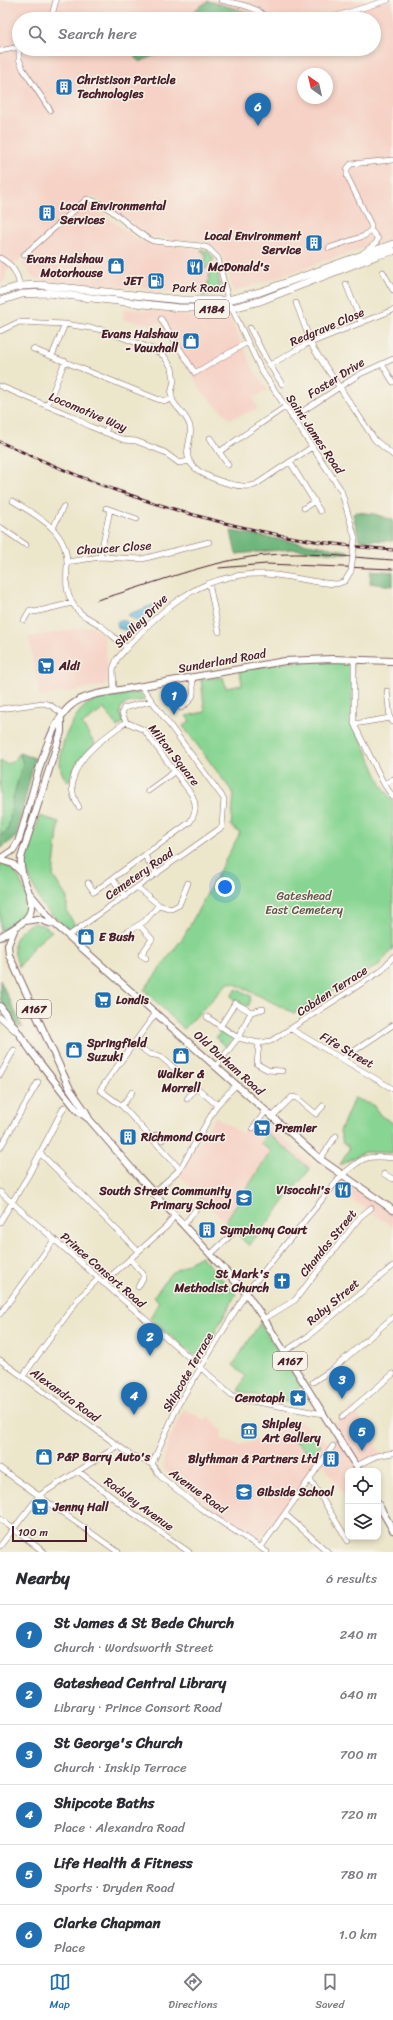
<!DOCTYPE html>
<meta charset="utf-8">
<style>
body{margin:0;font-family:Sriracha,sans-serif;background:#f2f2f3;color:#2b2b33}
.controls{position:absolute;right:12px;bottom:12px;display:grid;overflow:hidden;border-radius:8px;box-shadow:0 2px 6px #0003}
.controls button{width:36px;height:36px;display:grid;place-items:center;padding:0;border:0;border-bottom:1px solid #e1e1e2;background:#fff;color:#2b2b33;font:20px sans-serif}
.compass{position:absolute;left:297px;top:68px;width:36px;height:36px;border-radius:50%;background:#fff;box-shadow:0 2px 6px #0003;rotate:326deg}
.scale{position:absolute;left:12px;bottom:10px;width:75px;box-sizing:border-box;padding-left:4px;border:2px solid #4a1f2b;border-top:0;font-size:11px;line-height:14px;white-space:nowrap;color:#4a1f2b;-webkit-text-stroke:3px #f7f3e8;paint-order:stroke}
.you{position:absolute;left:225px;top:887px;width:14px;height:14px;margin:-10px;border:3px solid #fff;border-radius:50%;background:#1a73e8;box-shadow:0 0 0 6px #1a73e833}
.badge{display:grid;place-items:center;width:26px;height:26px;border-radius:50%;background:#1f6fb2;color:#fff;font-size:13px;font-weight:700}
.pin{position:absolute;translate:-50% -33px;filter:drop-shadow(0 1px 2px #0008)}
.pin::after{content:'';position:absolute;top:21px;width:14px;height:12px;background:inherit;clip-path:polygon(0 0,100% 0,50% 100%)}
.list{margin:0;padding:0;list-style:none}
h2{display:flex;justify-content:space-between;align-items:center;height:52px;margin:0;padding:0 16px;font-size:17px}
h2 small{font-size:13px;font-weight:400;color:#7c7c81}
.list li{display:grid;grid-template-columns:26px 1fr auto;gap:12px;align-items:center;box-sizing:border-box;height:60px;padding:0 16px;border-top:1px solid #e1e1e2}
.list b{display:block;font-size:15px;white-space:nowrap}
.list p{margin:0;font-size:13px;white-space:nowrap;color:#7c7c81}
.list em{font-size:13px;font-style:normal;color:#7c7c81}
.icon{flex:none;width:22px;height:22px;fill:none;stroke:currentColor;stroke-width:2;stroke-linecap:round;stroke-linejoin:round}
.map{position:relative;flex:none;width:393px;height:1552px;overflow:hidden}
.search{position:absolute;background:#fff;box-shadow:0 2px 6px #0003;left:12px;right:12px;top:12px;height:44px;display:flex;align-items:center;gap:10px;box-sizing:border-box;padding:0 14px;border-radius:22px;color:#7c7c81;font-size:15px}
.sheet{height:412px;background:#fff}
nav{display:flex;justify-content:space-around;align-items:center;box-sizing:border-box;height:56px;border-top:1px solid #e1e1e2;background:#fff;font-size:11px;color:#7c7c81}
nav a{display:grid;justify-items:center;gap:2px}
nav .on{color:#1f6fb2}
.map>svg:first-child{display:block}
</style>
<div class="map">
<svg width="393" height="1552" viewBox="0 0 393 1552">
<rect width="100%" height="100%" fill="#f7f3e8"/>
<filter id="ink" filterUnits="userSpaceOnUse"><feTurbulence type="fractalNoise" baseFrequency=".025" numOctaves="2"/><feDisplacementMap in="SourceGraphic" scale="8" xChannelSelector="R" yChannelSelector="G"/><feConvolveMatrix kernelMatrix="1 2 1 2 8 2 1 2 1" color-interpolation-filters="sRGB"/></filter>
<filter id="wash" filterUnits="userSpaceOnUse"><feTurbulence type="fractalNoise" baseFrequency=".012" numOctaves="4" result="noise"/><feDisplacementMap in="SourceGraphic" scale="16" xChannelSelector="R" yChannelSelector="G"/><feGaussianBlur stdDeviation="0.9" result="paint"/><feColorMatrix in="noise" values="0 0 0 0 0 0 0 0 0 0 0 0 0 0 0 0 0 1.4 0 .05"/><feComposite in="paint" operator="in"/></filter>
<g filter="url(#wash)">
<rect width="100%" height="100%" fill="#ece6cb"/>
<path fill="#f6d1c5" fill-rule="evenodd" d="M0,0H393V238L233,292L222,255L206,241L151,237L92,196L86,202L139,241L186,247L207,252L213,258L219,292L199,294L40,280L34,278L22,264L76,210L6,272V280L0,284ZM19,19H374V49H19ZM303,74H327V98H303Z
M124,308L204,317L226,315L230,318L255,372L268,390L253,398L258,409L230,419L203,393L159,322L152,326L149,323L123,320Z
M92,626L104,636L108,671L107,682L103,686L39,697L29,637Z
M215,1117L242,1133L247,1127L260,1138L268,1125L313,1165L249,1246L178,1174Z
M340,1180L393,1216V1227L335,1188Z
M354,1407L382,1455L356,1466L359,1471H348V1502L322,1461L341,1435L335,1424Z
M184,1409L205,1420L209,1416L222,1431L221,1439L240,1445L261,1440L296,1418L332,1446L261,1537L219,1513L164,1471L163,1465L166,1448L178,1419Z"/>
<path fill="#88d593" stroke="#697a5f" d="M201,249L209,252L214,259L205,270L206,254L202,252Z
M213,269L218,271L220,293L202,296L201,293L207,288L210,271Z
M353,661L352,718L381,784L393,802V948L379,965L294,1013L233,983H228L184,1029L144,990L184,936L240,833L231,826L234,794L183,726L190,721L186,716L205,712L201,680L223,677L226,688L242,685L240,670L286,662Z
M135,693L141,694L144,700L127,703L121,707L120,714L124,722L117,727L104,709L82,724L95,744L77,763L69,782C48,768 69,719 85,706C95,698 122,695 135,693Z
M19,753L23,763L13,798L12,814L8,830L0,836V761L7,764L16,759Z
M40,816L59,822L53,876L67,898V912L75,925L68,930L42,905L25,868L24,861L34,828L36,829Z
M0,864C16,864 26,890 28,904L23,915L0,931Z
M32,923L42,925L52,931L34,946L19,967C11,944 10,937 32,923Z
M236,989L251,996L249,1005L246,1006L234,1000L231,996Z
M223,1029L235,1037L226,1047L216,1038Z
M354,1098L373,1105L381,1116L393,1123V1153L365,1152L340,1165L349,1149L348,1146L343,1143L340,1131Z
M267,1133L310,1169L249,1246L225,1222L271,1151L260,1143Z
M201,1256L236,1294L203,1354L193,1355L150,1318L159,1302L154,1296L171,1273Z
M260,1323L298,1382L300,1387L290,1403L238,1391L245,1376L233,1365Z
M301,1431L321,1445L313,1455L294,1441Z"/>
<path fill="#6eb67d" stroke="#5c6a54" d="M208,1L259,15L263,19H255L241,13L224,14L209,19H182Z
M141,49H173V54C160,52 152,56 140,62L135,58V53Z
M357,512L374,514L393,520V541L359,540L353,514Z
M231,531L348,551V554L291,549L236,554Z
M371,570L393,572V586L370,583Z
M19,753L35,758L16,837L0,849V836L8,830L13,798L23,763Z
M0,980L23,1028L17,1026L0,999Z"/>
<path fill="#5cb7da" stroke="#536b82" d="M155,604L157,605L139,622L128,616L129,614Z
M123,620L135,626L131,632L118,628L117,622Z"/>
</g>
<g filter="url(#ink)">
<g fill="none" stroke-linecap="round" stroke-linejoin="round">
<g stroke="#836563" stroke-width="6">
<path id="minor" d="M221,0C235,4 259,6 267,19
M51,19L56,0
M327,19L388,0
M19,47V59L23,69L50,110
M0,51L19,47
M329,248L364,236L371,230V225L347,176V169L351,164L393,160
M362,254L376,243L378,239L371,230
M24,255L87,199C114,205 129,231 153,241L201,246L208,248L218,258L228,300L261,370L341,490L355,538
M0,258C13,265 18,274 20,288
M383,272L393,290
M346,284L361,322
M296,303L313,348L375,440L393,455
M161,319L195,373L248,342
M250,328L266,359L282,384
M0,331L19,322L65,324L103,330L155,350L164,356L172,368L174,380L171,394L173,401C178,410 188,416 190,427C193,438 184,449 189,460C196,476 238,490 255,485L312,447
M33,349L157,399L166,401L172,399
M52,356L65,324
M382,364L393,382
M270,365L305,345L393,310
M0,386L74,417L89,426L124,440L136,441L164,452L179,463L189,461
M47,406L65,361
M292,418L360,374L393,359
M105,433L109,422
M210,438L228,465
M219,452L285,407
M290,462L320,511
M13,501C37,516 67,530 67,563C67,578 64,590 73,604C80,616 90,618 101,626C110,633 118,641 127,648
M106,508L137,519
M304,508L315,501
M0,527L26,545
M53,528L63,507
M100,557L110,510
M67,562L100,557L142,559L209,542
M209,583L219,632
M24,620L30,610L35,612L72,603
M354,660V724L384,784L393,797
M114,691L113,669L117,659C157,612 198,572 264,574C289,575 312,583 337,584L345,581L351,571
M387,691L390,718L393,722
M181,708C196,697 194,694 192,677
M0,709L43,703L50,705L63,714
M126,722L122,713L124,708L151,701
M354,724L390,718
M384,784L393,779
M148,791L174,772
M79,807C55,771 100,740 126,722L144,730L192,795C197,805 196,812 190,822L94,892L88,883
M145,856L157,874
M113,879L125,897
M138,888L159,905
M139,925L152,939L141,955L146,958
M124,934L145,921L159,905L171,909L179,905L188,883
M68,936L222,827L224,799L141,686
M251,1012L263,1009
M156,1013L100,1090L122,1106L180,1169
M0,1017L14,1030
M207,1017L238,1038L251,1012L235,1003L220,1027
M291,1029L393,1089
M135,1043L149,1054L160,1056L174,1068
M259,1043L257,1064L268,1070L282,1071
M342,1059L393,1025
M216,1066L238,1038L259,1043L271,1041L381,971L393,957
M0,1075L14,1050
M187,1099L196,1087L217,1105
M122,1106L132,1092
M272,1117L292,1097L297,1098L316,1114L323,1106
M253,1128L266,1111
M152,1139L156,1135L162,1140
M0,1148L38,1082
M40,1153L138,1251
M320,1159L336,1136
M384,1174L393,1179
M0,1192L232,1395L240,1399L323,1414
M154,1193L180,1169L217,1105L236,1085
M0,1222L28,1176L64,1107
M184,1225L202,1201
M211,1254L233,1233
M130,1259L143,1274V1278L138,1287
M103,1283L167,1226L175,1215
M0,1314L54,1240
M264,1319L295,1300L360,1217L371,1208
M284,1352L307,1337L393,1266
M0,1360L131,1455L152,1464L161,1477L200,1508L267,1552
M23,1376L79,1298L98,1279
M313,1382L334,1368L393,1317
M342,1417L393,1374
M152,1464L178,1405L246,1293L342,1175C363,1157 366,1155 393,1158
M356,1466L376,1456L393,1453
M0,1468L118,1552
M78,1471L130,1511L189,1552
M310,1479L348,1541
M285,1514L328,1552
M0,1519L44,1552
M0,1546L40,1495L118,1446
M261,1547L333,1446"/>
</g>
<g stroke="#836563" stroke-width="8">
<path id="major" d="M0,859L13,850L18,842C31,806 43,732 69,707C77,699 87,697 97,694L285,661L332,659L393,661
M0,860L13,864L21,872
M31,895L56,925L320,1159L393,1210
M25,921L38,919L52,924
M15,928L8,945L9,955L70,1089L86,1112L89,1119
M0,937C27,920 40,916 25,882C22,874 20,867 21,858L61,732V719
M0,1006L33,1054L77,1110L89,1119L139,1177L246,1293L264,1319L359,1471
M378,1504L393,1530"/>
</g>
<g stroke="#836563" stroke-width="8">
<path id="highway" d="M0,292L20,286L40,285L181,300H228L260,292L393,244
M0,301L22,294L48,293L179,308H232L260,301L378,255L393,251"/>
</g>
<use href="#minor" stroke="#fff" stroke-width="5"/>
<use href="#major" stroke="#fff" stroke-width="6"/>
<use href="#highway" stroke="#fff" stroke-width="7"/>
<path stroke="#4a1f2b" stroke-width="1" d="M219,568L266,564L393,569
M97,600C148,586 197,565 250,557C296,550 346,557 393,560"/>
<g stroke="#4a1f2b" stroke-width="3">
<path id="rail" d="M0,442C38,459 76,476 115,490C205,522 298,543 393,550"/>
</g>
<use href="#rail" stroke="#f7f3e8" stroke-width="1.5" stroke-dasharray="4.5" stroke-linecap="butt"/>
<g stroke="#836563" stroke-width="6" stroke-linecap="butt">
<path id="minor-bridge" d="M351,571L355,538"/>
</g>
<use href="#minor-bridge" stroke="#fff" stroke-width="5"/>
</g>
</g>
<defs>
<g id="building-square" transform="scale(0.9)"><rect x="-9" y="-9" width="18" height="18" rx="4" fill="#1f6fb2" stroke="#f7f3e8"/><path d="M-4-6H4V6H1V3H-1V6H-4ZM-2.5-4.3h1.7v1.8h-1.7ZM.8-4.3h1.7v1.8H.8ZM-2.5-1h1.7V.8h-1.7ZM.8-1h1.7V.8H.8Z" fill="#fff"/></g>
<g id="shop-square" transform="scale(0.9)"><rect x="-9" y="-9" width="18" height="18" rx="4" fill="#1f6fb2" stroke="#f7f3e8"/><path d="M-5-2.5h2.3a2.7 3.5 0 0 1 5.4 0H5L5.5 6h-11ZM-1.5-2.5h3a1.5 2.3 0 0 0-3 0Z" fill="#fff"/></g>
<g id="restaurant-square" transform="scale(0.9)"><rect x="-9" y="-9" width="18" height="18" rx="4" fill="#1f6fb2" stroke="#f7f3e8"/><path d="M-5-6h1v4h1v-4h1v4h1v-4h1v5L-1.5 .5V6h-2V.5L-5-1ZM5-6V6H3V1.5H1.5Q1.5-4 5-6Z" fill="#fff"/></g>
<g id="fuel-square" transform="scale(0.9)"><rect x="-9" y="-9" width="18" height="18" rx="4" fill="#1f6fb2" stroke="#f7f3e8"/><path d="M-5.5-6h7V0h2V4h1.3V-2.5L3-4.5l.8-.8L6-3V5H2.5V1h-1V6h-7ZM-4.2-4.7v3.2H.2V-4.7Z" fill="#fff"/></g>
<g id="supermarket-square" transform="scale(0.9)"><rect x="-9" y="-9" width="18" height="18" rx="4" fill="#1f6fb2" stroke="#f7f3e8"/><path d="M-6-5.5h2.5l.6 2H6L4.5 2H-2.5L-4.4-4H-6ZM-1.5 3.2a1.3 1.3 0 1 0 .1 0ZM3 3.2a1.3 1.3 0 1 0 .1 0Z" fill="#fff"/></g>
<g id="school-square" transform="scale(0.9)"><rect x="-9" y="-9" width="18" height="18" rx="4" fill="#1f6fb2" stroke="#f7f3e8"/><path d="M0-5L7-2L0 1L-7-2ZM-4 1L0 2.5L4 1V4Q0 6-4 4Z" fill="#fff"/></g>
<g id="church-square" transform="scale(0.9)"><rect x="-9" y="-9" width="18" height="18" rx="4" fill="#1f6fb2" stroke="#f7f3e8"/><path d="M-1.2-6h2.4v3.5h3.3v2.4h-3.3V6h-2.4V-.1h-3.3v-2.4h3.3Z" fill="#fff"/></g>
<g id="sight-square" transform="scale(0.9)"><rect x="-9" y="-9" width="18" height="18" rx="4" fill="#1f6fb2" stroke="#f7f3e8"/><path d="M0-6L1.8-2.2L6-1.7L2.9 1.2L3.7 5.4L0 3.3L-3.7 5.4L-2.9 1.2L-6-1.7L-1.8-2.2Z" fill="#fff"/></g>
<g id="museum-square" transform="scale(0.9)"><rect x="-9" y="-9" width="18" height="18" rx="4" fill="#1f6fb2" stroke="#f7f3e8"/><path d="M0-6L6-3V-2H-6V-3ZM-5-1h2V3h-2ZM-1-1h2V3h-2ZM3-1h2V3H3ZM-6 4H6V6H-6Z" fill="#fff"/></g>
</defs>
<g fill-rule="evenodd">
<use href="#building-square" x="64" y="87"/>
<use href="#building-square" x="47" y="213"/>
<use href="#building-square" x="314" y="243"/>
<use href="#shop-square" x="116" y="266"/>
<use href="#restaurant-square" x="195" y="267"/>
<use href="#fuel-square" x="156" y="281"/>
<use href="#shop-square" x="191" y="341"/>
<use href="#supermarket-square" x="46" y="666"/>
<use href="#shop-square" x="86" y="937"/>
<use href="#supermarket-square" x="103" y="1000"/>
<use href="#shop-square" x="74" y="1050"/>
<use href="#shop-square" x="181" y="1056"/>
<use href="#supermarket-square" x="262" y="1128"/>
<use href="#building-square" x="128" y="1137"/>
<use href="#restaurant-square" x="343" y="1190"/>
<use href="#school-square" x="244" y="1198"/>
<use href="#building-square" x="207" y="1230"/>
<use href="#church-square" x="282" y="1281"/>
<use href="#sight-square" x="298" y="1398"/>
<use href="#museum-square" x="249" y="1431"/>
<use href="#shop-square" x="44" y="1457"/>
<use href="#building-square" x="331" y="1459"/>
<use href="#school-square" x="244" y="1492"/>
<use href="#supermarket-square" x="40" y="1507"/>
</g>
<g text-anchor="middle" stroke-width="3" stroke-linejoin="round" paint-order="stroke">
<g fill="#f7f3e8" stroke="#7e5f64" stroke-width="1">
<rect x="195" y="300" width="34" height="18" rx="3"/>
<rect x="17" y="1000" width="34" height="18" rx="3"/>
<rect x="273" y="1352" width="34" height="18" rx="3"/>
</g>
<g font-size="11" font-weight="bold" fill="#4a1f2b">
<text x="212" y="313">A184</text>
<text x="34" y="1013">A167</text>
<text x="290" y="1365">A167</text>
</g>
<g font-size="12" font-weight="bold" fill="#4a1f2b" stroke="#f7f3e8" text-anchor="start">
<text x="77" y="84">Christison Particle<tspan x="77" dy="14">Technologies</tspan></text>
<text x="60" y="210">Local Environmental<tspan x="60" dy="14">Services</tspan></text>
<text x="301" y="240" text-anchor="end">Local Environment<tspan x="301" dy="14">Service</tspan></text>
<text x="103" y="263" text-anchor="end">Evans Halshaw<tspan x="103" dy="14">Motorhouse</tspan></text>
<text x="208" y="271">McDonald's</text>
<text x="143" y="285" text-anchor="end">JET</text>
<text x="178" y="338" text-anchor="end">Evans Halshaw<tspan x="178" dy="14">- Vauxhall</tspan></text>
<text x="59" y="670">Aldi</text>
<text x="99" y="941">E Bush</text>
<text x="116" y="1004">Londis</text>
<text x="87" y="1047">Springfield<tspan x="87" dy="14">Suzuki</tspan></text>
<text x="181" y="1078" text-anchor="middle">Walker &amp;<tspan x="181" dy="14">Morrell</tspan></text>
<text x="275" y="1132">Premier</text>
<text x="141" y="1141">Richmond Court</text>
<text x="330" y="1194" text-anchor="end">Visocchi's</text>
<text x="231" y="1195" text-anchor="end">South Street Community<tspan x="231" dy="14">Primary School</tspan></text>
<text x="220" y="1234">Symphony Court</text>
<text x="269" y="1278" text-anchor="end">St Mark's<tspan x="269" dy="14">Methodist Church</tspan></text>
<text x="285" y="1402" text-anchor="end">Cenotaph</text>
<text x="262" y="1428">Shipley<tspan x="262" dy="14">Art Gallery</tspan></text>
<text x="57" y="1461">P&amp;P Barry Auto's</text>
<text x="318" y="1463" text-anchor="end">Blythman &amp; Partners Ltd</text>
<text x="257" y="1496">Gibside School</text>
<text x="53" y="1511">Jenny Hall</text>
</g>
<g font-size="12" fill="#4a1f2b" stroke="#f7f3e8">
<text x="199" y="292">Park Road</text>
<text transform="translate(327 327) rotate(-23)" y="4">Redgrave Close</text>
<text transform="translate(336 378) rotate(-32)" y="4">Foster Drive</text>
<text transform="translate(88 412) rotate(23)" y="4">Locomotive Way</text>
<text transform="translate(315 434) rotate(56)" y="4">Saint James Road</text>
<text transform="translate(114 548) rotate(-4)" y="4">Chaucer Close</text>
<text transform="translate(141 621) rotate(-45)" y="4">Shelley Drive</text>
<text transform="translate(222 661) rotate(-10)" y="4">Sunderland Road</text>
<text transform="translate(174 755) rotate(52)" y="4">Milton Square</text>
<text transform="translate(139 874) rotate(-35)" y="4">Cemetery Road</text>
<text transform="translate(332 991) rotate(-33)" y="4">Cobden Terrace</text>
<text transform="translate(347 1050) rotate(30)" y="4">Fife Street</text>
<text transform="translate(229 1063) rotate(42)" y="4">Old Durham Road</text>
<text transform="translate(328 1243) rotate(-51)" y="4">Chandos Street</text>
<text transform="translate(103 1270) rotate(41)" y="4">Prince Consort Road</text>
<text transform="translate(333 1302) rotate(-40)" y="4">Raby Street</text>
<text transform="translate(188 1372) rotate(-60)" y="4">Shipcote Terrace</text>
<text transform="translate(65 1395) rotate(36)" y="4">Alexandra Road</text>
<text transform="translate(198 1491) rotate(36)" y="4">Avenue Road</text>
<text transform="translate(139 1504) rotate(36)" y="4">Rodsley Avenue</text>
</g>
<g font-size="12" fill="#5d564a" stroke="#f7f3e8">
<text x="304" y="900">Gateshead<tspan x="304" dy="14">East Cemetery</tspan></text>
</g>
</g>
</svg>
<div class="controls">
<button><svg class="icon" aria-label="locate" viewBox="0 0 24 24"><circle cx="12" cy="12" r="6"/><path d="M12 2v4M12 18v4M2 12h4M18 12h4"/></svg></button>
<button><svg class="icon" aria-label="layers" viewBox="0 0 24 24"><path d="M12 4l9 5-9 5-9-5zM3 14l9 5 9-5"/></svg></button>
</div>
<svg class="compass" viewBox="-18 -18 36 36"><path d="M0-13l5 13h-10z" fill="#e53935"/><path d="M0 13l5-13h-10z" fill="#7c7c81"/></svg>
<div class="scale">100 m</div>
<div class="you"></div>
<div class="pin badge" style="left:174px;top:715px">1</div>
<div class="pin badge" style="left:150px;top:1356px">2</div>
<div class="pin badge" style="left:342px;top:1399px">3</div>
<div class="pin badge" style="left:134px;top:1415px">4</div>
<div class="pin badge" style="left:362px;top:1451px">5</div>
<div class="pin badge" style="left:258px;top:126px">6</div>
<div class="search"><svg class="icon" aria-label="search" viewBox="0 0 24 24"><circle cx="10" cy="10" r="6"/><path d="M15 15l6 6"/></svg>Search here</div>
</div>
<section class="sheet">
<h2>Nearby<small>6 results</small></h2>
<ul class="list">
<li><span class="badge">1</span><div><b>St James &amp; St Bede Church</b><p>Church · Wordsworth Street</p></div><em>240 m</em></li>
<li><span class="badge">2</span><div><b>Gateshead Central Library</b><p>Library · Prince Consort Road</p></div><em>640 m</em></li>
<li><span class="badge">3</span><div><b>St George's Church</b><p>Church · Inskip Terrace</p></div><em>700 m</em></li>
<li><span class="badge">4</span><div><b>Shipcote Baths</b><p>Place · Alexandra Road</p></div><em>720 m</em></li>
<li><span class="badge">5</span><div><b>Life Health &amp; Fitness</b><p>Sports · Dryden Road</p></div><em>780 m</em></li>
<li><span class="badge">6</span><div><b>Clarke Chapman</b><p>Place</p></div><em>1.0 km</em></li>
</ul>
</section>
<nav>
<a class="on"><svg class="icon" aria-label="map" viewBox="0 0 24 24"><path d="M3 6l6-2 6 2 6-2v14l-6 2-6-2-6 2zM9 4v14M15 6v14"/></svg>Map</a>
<a><svg class="icon" aria-label="directions" viewBox="0 0 24 24"><path d="M12 3l9 9-9 9-9-9zM9 14v-3h6M13 9l2 2-2 2"/></svg>Directions</a>
<a><svg class="icon" aria-label="saved" viewBox="0 0 24 24"><path d="M7 4h10v16l-5-4-5 4z"/></svg>Saved</a>
</nav>
